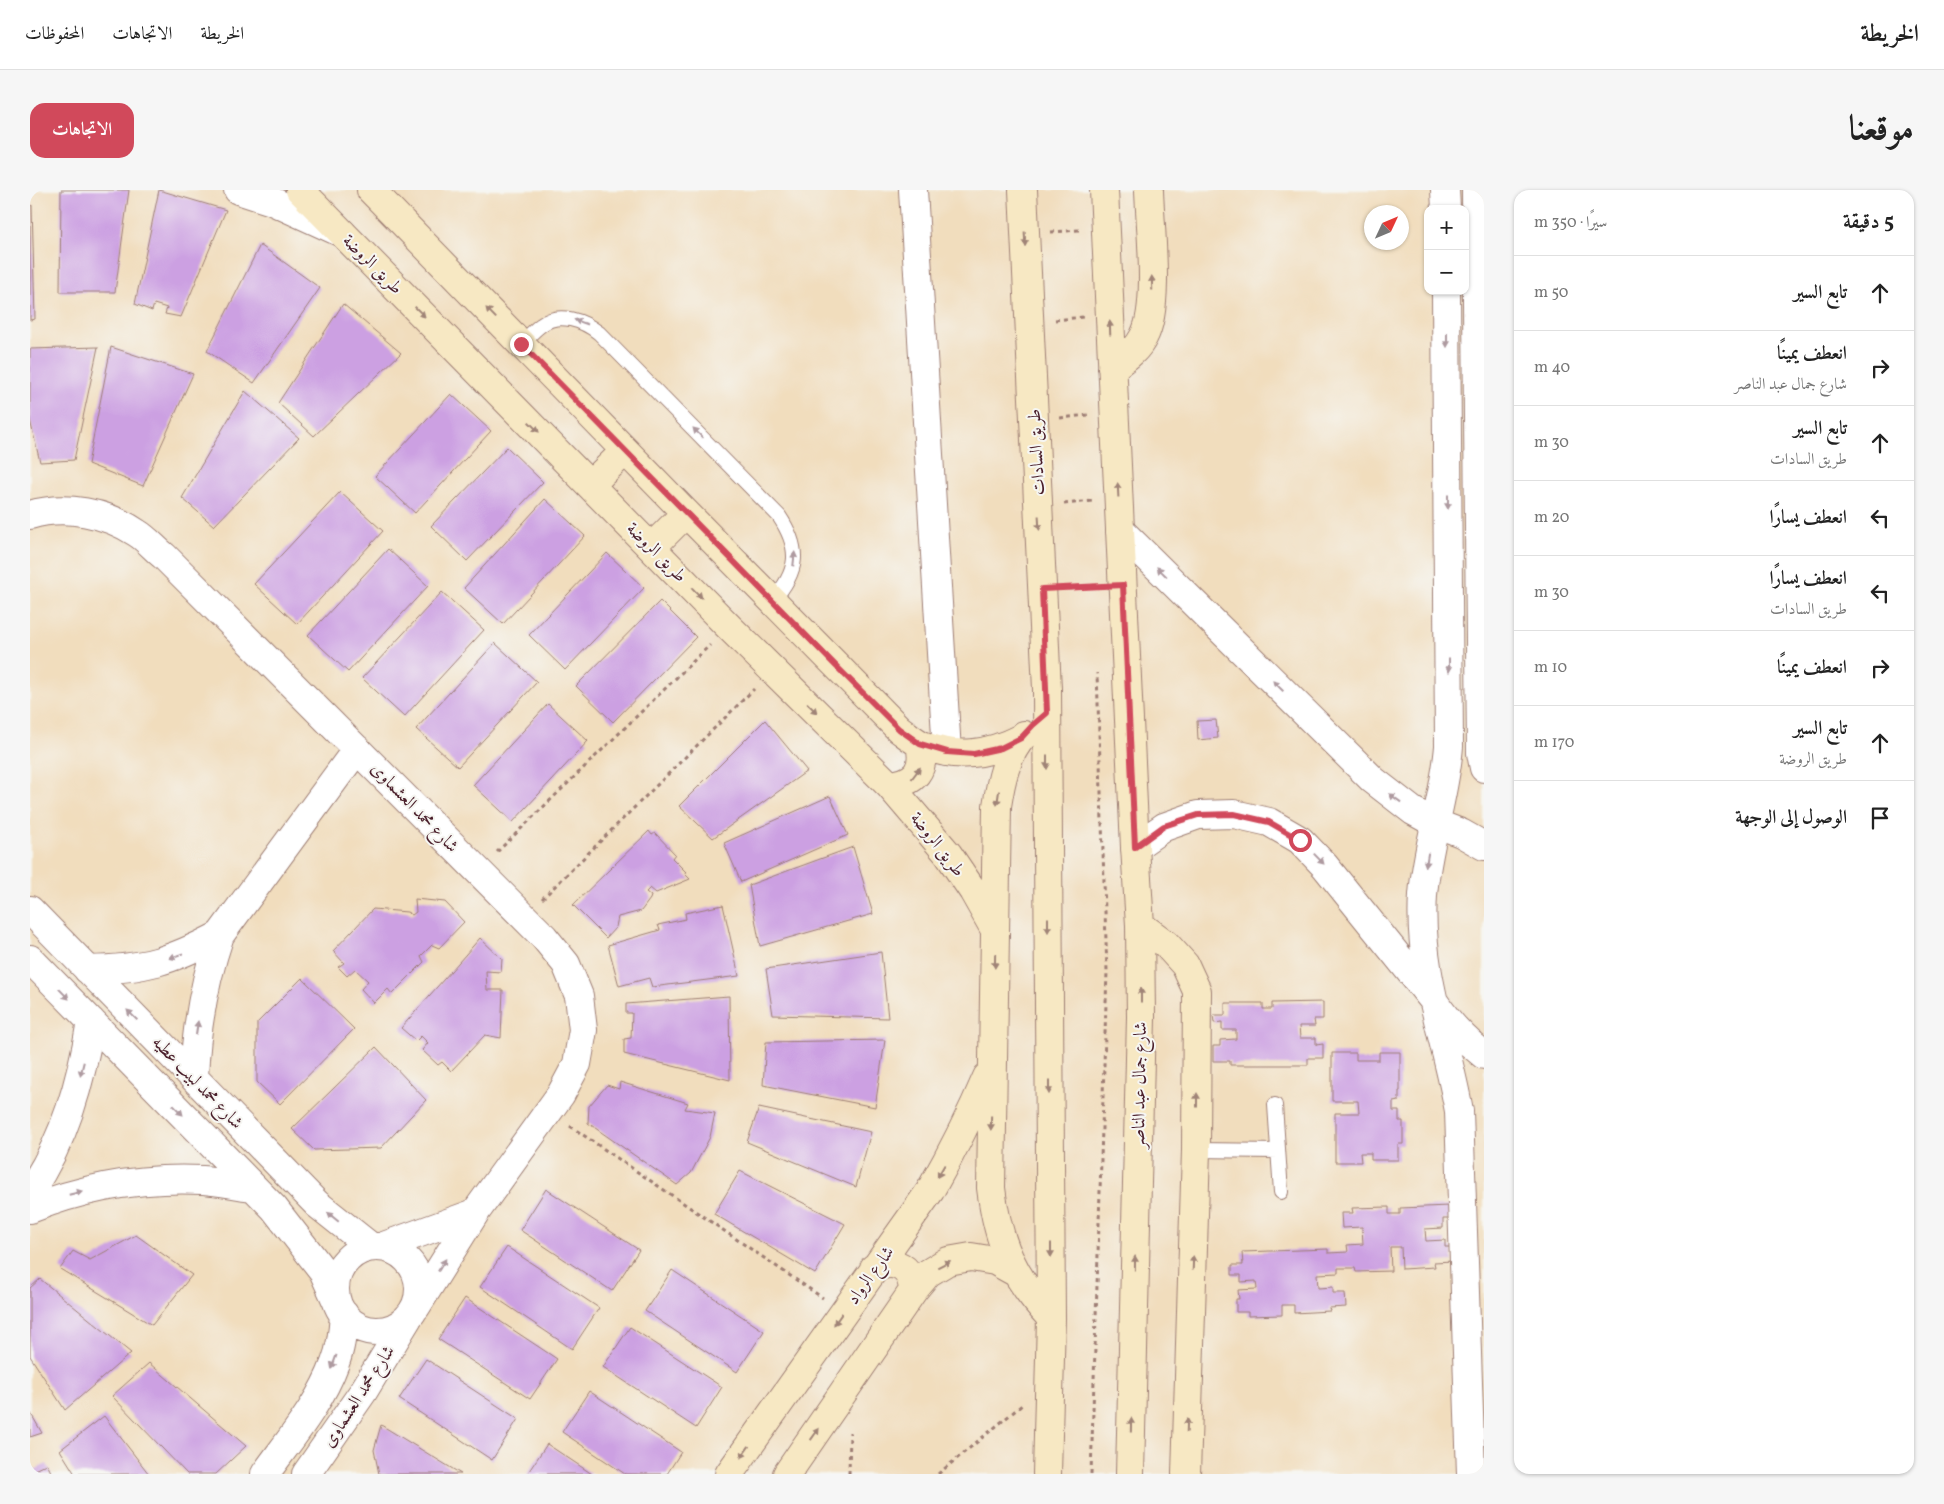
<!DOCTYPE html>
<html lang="ar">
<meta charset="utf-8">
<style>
body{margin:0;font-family:Vollkorn,Amiri,serif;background:#f6f6f6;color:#222;direction:rtl}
.controls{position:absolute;right:15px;top:15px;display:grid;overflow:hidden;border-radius:10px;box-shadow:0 1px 4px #0004}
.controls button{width:45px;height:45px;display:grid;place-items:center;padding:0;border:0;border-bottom:1px solid #e0e0e0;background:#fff;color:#222;font:25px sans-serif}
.compass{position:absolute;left:1334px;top:15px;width:45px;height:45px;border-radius:50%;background:#fff;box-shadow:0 1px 4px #0004;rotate:46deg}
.stop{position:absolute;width:15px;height:15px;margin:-11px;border:4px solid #d1495b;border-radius:50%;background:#fff}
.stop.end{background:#d1495b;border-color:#fff;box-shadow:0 1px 5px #0008}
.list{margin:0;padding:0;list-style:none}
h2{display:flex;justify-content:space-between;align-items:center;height:65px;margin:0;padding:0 20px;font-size:21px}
h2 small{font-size:16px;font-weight:400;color:#767676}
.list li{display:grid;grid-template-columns:32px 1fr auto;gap:15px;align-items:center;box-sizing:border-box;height:75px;padding:0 20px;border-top:1px solid #e0e0e0}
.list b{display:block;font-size:19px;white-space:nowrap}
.list p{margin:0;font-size:16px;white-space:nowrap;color:#767676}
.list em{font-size:16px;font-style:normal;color:#767676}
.icon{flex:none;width:28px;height:28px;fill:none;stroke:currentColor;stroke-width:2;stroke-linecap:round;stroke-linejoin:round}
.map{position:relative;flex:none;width:1454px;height:1284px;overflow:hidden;direction:ltr;border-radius:15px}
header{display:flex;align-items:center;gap:30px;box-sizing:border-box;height:70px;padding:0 25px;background:#fff;border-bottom:1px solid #e0e0e0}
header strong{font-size:24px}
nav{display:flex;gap:28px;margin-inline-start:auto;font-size:18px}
.intro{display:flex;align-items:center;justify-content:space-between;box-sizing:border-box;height:120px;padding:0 30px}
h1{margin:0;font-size:35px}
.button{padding:12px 22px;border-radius:15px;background:#d1495b;color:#fff;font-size:18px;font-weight:700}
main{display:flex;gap:30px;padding:0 30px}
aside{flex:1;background:#fff;border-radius:15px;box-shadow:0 1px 4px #0004}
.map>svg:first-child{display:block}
</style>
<header>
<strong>الخريطة</strong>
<nav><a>الخريطة</a><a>الاتجاهات</a><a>المحفوظات</a></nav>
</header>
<div class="intro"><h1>موقعنا</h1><a class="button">الاتجاهات</a></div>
<main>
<aside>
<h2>5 دقيقة<small>سيرًا · 350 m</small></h2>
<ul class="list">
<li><svg class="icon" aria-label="ahead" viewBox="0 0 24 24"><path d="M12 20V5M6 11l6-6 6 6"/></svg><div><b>تابع السير</b></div><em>50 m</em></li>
<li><svg class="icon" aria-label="right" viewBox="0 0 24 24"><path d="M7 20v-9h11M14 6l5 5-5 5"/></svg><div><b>انعطف يمينًا</b><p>شارع جمال عبد الناصر</p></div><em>40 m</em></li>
<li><svg class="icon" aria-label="ahead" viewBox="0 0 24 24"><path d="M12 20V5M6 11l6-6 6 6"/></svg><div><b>تابع السير</b><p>طريق السادات</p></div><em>30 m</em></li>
<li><svg class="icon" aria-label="left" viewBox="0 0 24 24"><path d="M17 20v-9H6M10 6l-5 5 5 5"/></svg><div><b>انعطف يسارًا</b></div><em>20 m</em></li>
<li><svg class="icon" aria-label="left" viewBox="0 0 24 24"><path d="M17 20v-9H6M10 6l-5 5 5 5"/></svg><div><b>انعطف يسارًا</b><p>طريق السادات</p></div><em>30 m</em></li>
<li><svg class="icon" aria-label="right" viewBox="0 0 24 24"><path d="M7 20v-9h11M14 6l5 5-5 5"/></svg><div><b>انعطف يمينًا</b></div><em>10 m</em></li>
<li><svg class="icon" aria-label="ahead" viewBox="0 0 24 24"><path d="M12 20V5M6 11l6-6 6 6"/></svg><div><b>تابع السير</b><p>طريق الروضة</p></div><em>170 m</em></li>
<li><svg class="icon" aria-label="arrive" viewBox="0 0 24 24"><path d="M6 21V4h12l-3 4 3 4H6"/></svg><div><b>الوصول إلى الوجهة</b></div></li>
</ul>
</aside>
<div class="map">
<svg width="1454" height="1284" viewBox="0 0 1454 1284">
<rect width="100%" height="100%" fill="#f6f6f2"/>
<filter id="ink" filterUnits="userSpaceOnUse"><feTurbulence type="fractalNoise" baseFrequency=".02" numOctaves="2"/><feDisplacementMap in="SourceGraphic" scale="10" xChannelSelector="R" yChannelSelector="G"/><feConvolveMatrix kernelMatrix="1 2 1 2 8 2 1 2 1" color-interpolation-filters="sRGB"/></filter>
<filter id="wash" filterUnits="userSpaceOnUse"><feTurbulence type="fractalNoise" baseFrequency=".0096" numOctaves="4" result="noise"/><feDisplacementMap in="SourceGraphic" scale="20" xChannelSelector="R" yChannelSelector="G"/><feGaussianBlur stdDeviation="1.12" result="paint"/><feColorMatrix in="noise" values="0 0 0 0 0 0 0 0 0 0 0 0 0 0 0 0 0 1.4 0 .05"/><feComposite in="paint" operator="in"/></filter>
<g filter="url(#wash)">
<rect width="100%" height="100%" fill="#f1ddbd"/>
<g id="blocks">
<path fill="#cca0e2" d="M31,0H99L85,102H30Z
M129,0L196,20L151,127L135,124L137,118L124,114L122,121L105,114Z
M0,15H2L5,129L0,130Z
M230,55L290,98L224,193L177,161Z
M313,114L371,163L284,246L248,213Z
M68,157L44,270L10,272L0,230V159Z
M81,157L163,184L113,296L58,274Z
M215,201L269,248L184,336L152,308Z
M421,204L461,241L385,323L345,286Z
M477,257L513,292L437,371L401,336Z
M310,302L353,341L267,434L224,394Z
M515,309L555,346L473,434L434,398Z
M358,359L398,396L318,482L278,445Z
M577,363L614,398L535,480L499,445Z
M412,402L454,440L374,527L332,488Z
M630,411L666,447L583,532L546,496Z
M465,453L507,492L428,577L386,539Z
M518,514L558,551L483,632L443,595Z
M735,530L777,581L683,648L649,616Z
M1186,530L1188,548L1168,550L1167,531Z
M800,606L818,645L711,692L694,653Z
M619,641L622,645L625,643L645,664L642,668L656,682L655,684L660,689L626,703L620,698L616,702L621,706L620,709L611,721L588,727L586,737L576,748L543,715Z
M823,657L843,724L730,756L719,695Z
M385,709L415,712L434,732L409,758L402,755L391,766L394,772L362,804L358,799L344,813L331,799L338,791L325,779L317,786L308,777L314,773L303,761L343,719L377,722L382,725L386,722Z
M693,715L709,786L622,797L619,788L589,796L578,755L630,740L628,735L656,729L655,723Z
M450,748L472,769L471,782L456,781L457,800H473L471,848L455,845L421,881L412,872L408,875L392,860L398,853L391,846L386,851L371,838Z
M851,762L858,828L743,825L736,779Z
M272,788L324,839L250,914L227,892V833Z
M699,806L700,890L594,864V849L601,848L602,823H596V814Z
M1293,812V829H1284L1285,836H1269L1270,848H1286V855L1293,854V868H1278V875H1200V871H1183V856H1190V850L1206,849V840H1192V832L1184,833L1183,825H1195V813H1233V819H1242V813Z
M855,850L845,917L733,895L736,852Z
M346,857L396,910L351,958L284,960L262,939Z
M1349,862H1370V901H1369V911L1363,912V921H1369V931H1373V954H1368V970H1341V963H1330L1331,972H1305V923H1329L1328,911H1302V863H1326V870H1349Z
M590,892L658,913L655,919L685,923L680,947L661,983L647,995L558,933L559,916L577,895L589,899Z
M729,918L841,942L826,997L717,952Z
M710,981L815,1034L785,1084L684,1024Z
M516,999L609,1060L582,1101L490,1040Z
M1419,1016L1420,1029H1413V1038L1395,1039L1396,1051L1415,1050V1057H1422L1423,1071L1404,1072L1405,1077L1372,1079L1371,1057H1360L1361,1081L1326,1082L1325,1078H1308V1083L1287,1084L1288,1098L1303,1097V1103H1315L1316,1117L1299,1118L1300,1121L1264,1123V1115H1252V1125L1218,1126V1122H1206V1109H1209L1208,1100L1227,1099L1226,1091L1211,1092V1085H1202V1075H1213L1212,1062L1298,1059V1063L1318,1062L1317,1055L1333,1054L1332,1037L1312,1038L1311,1023H1323L1322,1018L1359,1017V1024H1370V1018Z
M106,1045L162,1085L122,1135L30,1079L43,1061L60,1070Z
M477,1057L569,1118L542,1159L450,1097Z
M642,1080L734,1141L707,1182L615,1121Z
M10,1089L101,1163L35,1220L0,1166V1098Z
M435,1108L527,1169L500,1209L408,1149Z
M600,1137L692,1197L666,1238L573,1177Z
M396,1169L488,1229L462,1270L369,1209Z
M119,1173L216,1256L186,1284H157L82,1206Z
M559,1201L651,1262L637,1284H595L532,1242Z
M0,1222L12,1243L0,1247Z
M74,1226L119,1284H45L30,1260Z
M351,1235L431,1284H349L344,1260Z
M517,1254L562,1284H497Z
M17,1274L22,1284H0V1282Z"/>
</g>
</g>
<g filter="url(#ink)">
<use href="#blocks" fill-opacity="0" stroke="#9e7e74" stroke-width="1"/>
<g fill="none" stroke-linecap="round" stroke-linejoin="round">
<g stroke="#9e7e74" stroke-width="16">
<path id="lane" d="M491,154C497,148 504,140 511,135C529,121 554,131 569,143L749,326C771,359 769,381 742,411
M1245,915L1251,1002
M1166,960L1248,961"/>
</g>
<g stroke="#9e7e74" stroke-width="30">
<path id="street" d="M208,0L242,11L312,43
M883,0L917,562
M1415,0L1416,19
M1446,0L1451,563L1454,578
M1416,101L1419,556C1415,607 1397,654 1393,705C1388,781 1416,848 1429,921L1441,1284
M0,325C34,314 78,323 107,343C117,349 125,359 134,366L514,747L536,774L549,806L553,840L547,874L531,904L445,1023L386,1117
M1090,340L1343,590L1383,621L1405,633L1431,643L1454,656
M1105,657L1134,637L1168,625L1204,624L1239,632L1270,650L1295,676L1403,810C1417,831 1433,849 1454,865
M0,720L287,1014L341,1057
M0,769L244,1018L293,1081L307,1112
M58,780C114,779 141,771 190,745
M164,887C166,837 174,792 190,745L327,559
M0,1001C35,950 51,892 61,831
M0,1019C55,997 113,987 173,990C189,991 206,995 222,997
M351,1057L445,1023
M305 1099a42 42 0 1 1 84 0a42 42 0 1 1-84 0Z
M235,1284C260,1249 290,1214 305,1173C311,1158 313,1141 314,1124
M276,1284L333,1202L378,1128"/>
</g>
<g stroke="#9e7e74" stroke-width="30">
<path id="secondary" d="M270,0L699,437L859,595L918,664L943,701L965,740
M341,0L656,323L869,539C876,544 884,551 892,555C927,569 958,565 991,548
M993,0L1017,499L1021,1128L1017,1284
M1074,0L1105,657L1110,735L1111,827L1100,1284
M1082,178C1094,169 1107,161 1114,146C1130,116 1120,36 1119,0
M561,294L595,261
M622,357L656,323
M994,545C976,565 971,590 967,616L961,998C968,1054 983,1087 1021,1128
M859,595C885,593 896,580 890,554
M1110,735L1136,754L1155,775L1167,801L1166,960L1156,1284
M844,1078C865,1068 882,1077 883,1101
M699,1284L900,1001C921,964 940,927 957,887
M757,1284L883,1101L898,1083L918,1071L941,1067L965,1071L985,1082"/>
</g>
<path stroke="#9e7e74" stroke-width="3" stroke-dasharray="4 4" stroke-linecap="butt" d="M1021,42L1050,40
M1025,130L1053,127
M1030,228L1058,225
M1034,314L1062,311
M1038,398L1067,396
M467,662L680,455
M512,709L724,499
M540,936L793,1108
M819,1284L820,1242
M908,1284L992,1215
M1061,1284L1077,781L1067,483"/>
<use href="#lane" stroke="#fff" stroke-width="14"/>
<use href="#street" stroke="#fff" stroke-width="28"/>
<use href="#secondary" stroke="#f7e8c3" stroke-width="28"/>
</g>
<defs><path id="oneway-solid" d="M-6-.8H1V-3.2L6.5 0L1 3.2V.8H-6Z" transform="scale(1.25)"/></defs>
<g fill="#a08477">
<use href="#oneway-solid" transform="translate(995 49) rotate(87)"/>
<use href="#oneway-solid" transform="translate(1122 93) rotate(-92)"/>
<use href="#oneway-solid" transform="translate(390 122) rotate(45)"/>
<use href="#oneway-solid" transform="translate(461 123) rotate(-134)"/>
<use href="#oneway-solid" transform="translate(1080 138) rotate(-92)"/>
<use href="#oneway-solid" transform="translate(504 237) rotate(45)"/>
<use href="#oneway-solid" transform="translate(1088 300) rotate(-93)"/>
<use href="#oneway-solid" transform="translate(1009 333) rotate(87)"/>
<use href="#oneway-solid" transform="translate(667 403) rotate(46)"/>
<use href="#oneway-solid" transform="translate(782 518) rotate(45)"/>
<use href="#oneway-solid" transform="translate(1017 572) rotate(90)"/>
<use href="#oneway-solid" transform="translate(886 583) rotate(-53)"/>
<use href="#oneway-solid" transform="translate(968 608) rotate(98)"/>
<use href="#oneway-solid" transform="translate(1018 735) rotate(90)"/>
<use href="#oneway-solid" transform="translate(965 771) rotate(91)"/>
<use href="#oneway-solid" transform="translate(1111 805) rotate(-90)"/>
<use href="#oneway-solid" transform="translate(1019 897) rotate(90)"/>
<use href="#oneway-solid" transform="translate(1167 910) rotate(-90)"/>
<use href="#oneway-solid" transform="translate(961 933) rotate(91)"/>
<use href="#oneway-solid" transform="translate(911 981) rotate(120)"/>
<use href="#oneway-solid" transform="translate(1021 1060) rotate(90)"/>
<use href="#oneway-solid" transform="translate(1105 1073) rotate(-89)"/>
<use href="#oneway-solid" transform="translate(1163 1073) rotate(-88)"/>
<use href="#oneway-solid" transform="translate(914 1074) rotate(-27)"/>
<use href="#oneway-solid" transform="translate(808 1129) rotate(125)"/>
<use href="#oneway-solid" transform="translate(1101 1235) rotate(-89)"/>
<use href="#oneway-solid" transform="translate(1157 1235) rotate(-88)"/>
<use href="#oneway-solid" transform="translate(785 1244) rotate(-55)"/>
<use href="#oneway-solid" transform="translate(715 1262) rotate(125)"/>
</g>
<g fill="#ae9aa0">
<use href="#oneway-solid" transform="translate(551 132) rotate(-161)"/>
<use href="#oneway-solid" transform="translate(1417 150) rotate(90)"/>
<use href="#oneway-solid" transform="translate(668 243) rotate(-134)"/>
<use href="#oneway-solid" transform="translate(1418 312) rotate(90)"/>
<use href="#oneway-solid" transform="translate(764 369) rotate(-84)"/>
<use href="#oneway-solid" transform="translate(1132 382) rotate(-135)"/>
<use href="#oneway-solid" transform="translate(1419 475) rotate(90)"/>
<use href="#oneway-solid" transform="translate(1248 496) rotate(-135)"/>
<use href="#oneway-solid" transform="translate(1365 608) rotate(-144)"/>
<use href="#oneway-solid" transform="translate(1289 669) rotate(46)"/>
<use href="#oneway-solid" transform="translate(1397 670) rotate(99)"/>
<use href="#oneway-solid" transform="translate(146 766) rotate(160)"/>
<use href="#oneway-solid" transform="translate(34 804) rotate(46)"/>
<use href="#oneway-solid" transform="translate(102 825) rotate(-135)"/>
<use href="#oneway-solid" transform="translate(167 838) rotate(-82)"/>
<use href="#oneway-solid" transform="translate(52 879) rotate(104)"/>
<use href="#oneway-solid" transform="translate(148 920) rotate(46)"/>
<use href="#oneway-solid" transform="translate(46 1003) rotate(-14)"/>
<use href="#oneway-solid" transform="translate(303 1027) rotate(-140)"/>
<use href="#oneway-solid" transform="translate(412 1075) rotate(-58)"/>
<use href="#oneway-solid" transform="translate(304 1172) rotate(110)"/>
</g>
</g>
<g fill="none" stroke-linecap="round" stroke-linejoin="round" filter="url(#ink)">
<path stroke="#d1495b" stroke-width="6" d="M491,154L806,476L869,539L890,554L917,562L944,564L971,558L991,548L1003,535L1017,523L1012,399L1093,395L1105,657L1134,636L1168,625L1204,624L1239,632L1270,650"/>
</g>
<g text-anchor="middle" stroke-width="4" stroke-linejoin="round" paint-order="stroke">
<g font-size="18" fill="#4a1f2b" stroke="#f6f6f2">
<text transform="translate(343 74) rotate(45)" y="6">طريق الروضة</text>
<text transform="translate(1006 262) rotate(-93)" y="6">طريق السادات</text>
<text transform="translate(627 362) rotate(45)" y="6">طريق الروضة</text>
<text transform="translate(385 617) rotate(46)" y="6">شارع محمد العشماوى</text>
<text transform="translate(908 654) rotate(52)" y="6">طريق الروضة</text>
<text transform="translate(168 892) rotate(46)" y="6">شارع محمد لبيب عطيه</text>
<text transform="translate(1109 895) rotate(-89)" y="6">شارع جمال عبد الناصر</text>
<text transform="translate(840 1085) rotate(-54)" y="6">شارع الرواد</text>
<text transform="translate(328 1206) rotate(-57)" y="6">شارع محمد العشماوى</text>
</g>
</g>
</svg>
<div class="controls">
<button>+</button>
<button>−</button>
</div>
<svg class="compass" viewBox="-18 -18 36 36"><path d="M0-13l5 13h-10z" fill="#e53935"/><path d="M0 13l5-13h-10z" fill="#767676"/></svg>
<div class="stop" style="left:1270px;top:650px"></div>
<div class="stop end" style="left:491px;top:154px"></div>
</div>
</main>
